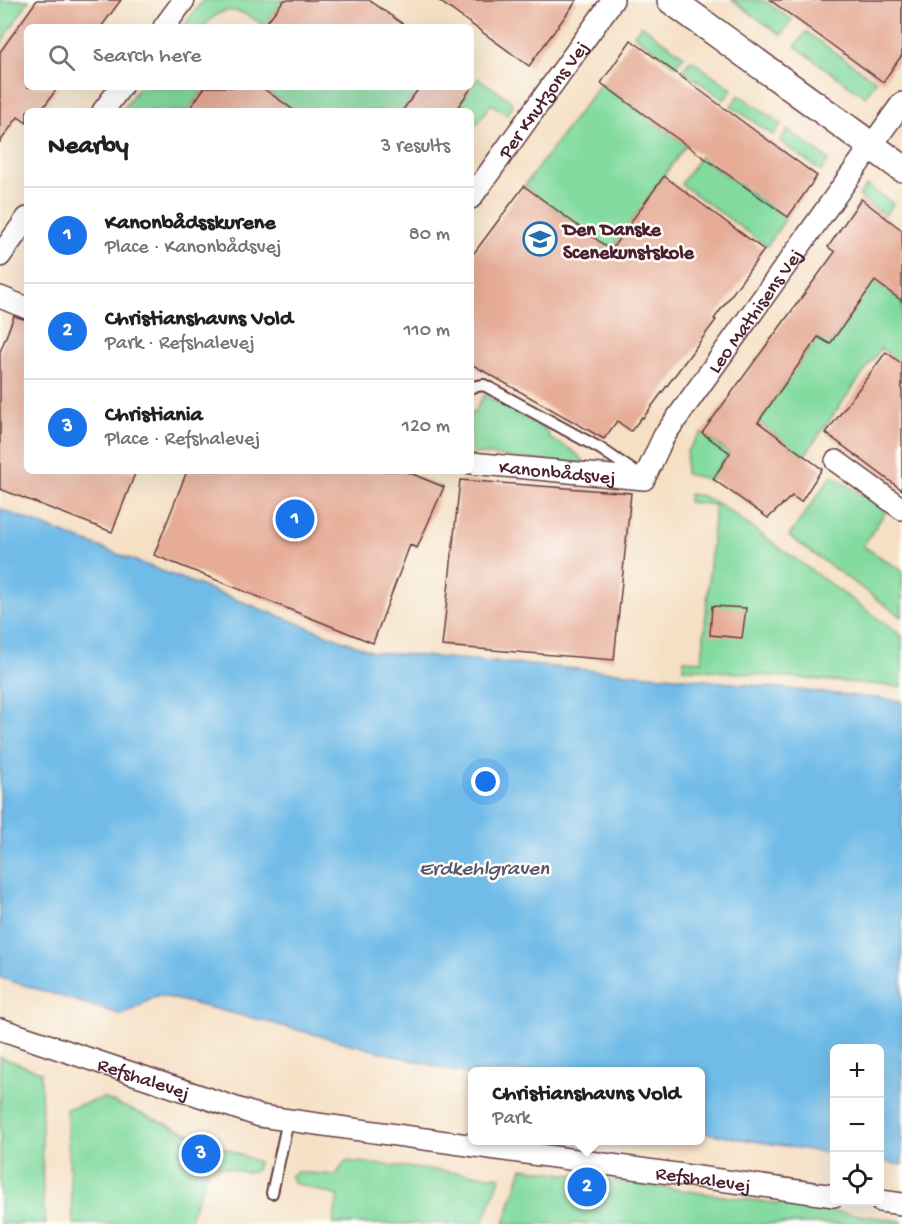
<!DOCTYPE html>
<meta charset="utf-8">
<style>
body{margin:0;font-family:"Gochi Hand",sans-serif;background:#f6f6f6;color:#202124}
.controls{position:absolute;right:18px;bottom:18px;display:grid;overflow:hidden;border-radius:9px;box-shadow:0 6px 24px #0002}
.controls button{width:54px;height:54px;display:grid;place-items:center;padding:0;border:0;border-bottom:2px solid #e0e0e0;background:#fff;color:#202124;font:30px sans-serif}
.you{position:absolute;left:486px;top:782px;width:21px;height:21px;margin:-15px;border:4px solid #fff;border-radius:50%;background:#1a73e8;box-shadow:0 0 0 9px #1a73e833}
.badge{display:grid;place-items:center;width:39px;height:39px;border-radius:50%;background:#1a73e8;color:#fff;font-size:20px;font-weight:700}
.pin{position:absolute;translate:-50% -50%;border:3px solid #fff;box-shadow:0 2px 6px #0006}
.popup{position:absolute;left:468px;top:1067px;width:237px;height:78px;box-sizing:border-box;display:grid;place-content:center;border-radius:9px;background:#fff;filter:drop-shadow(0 2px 4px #0005);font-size:20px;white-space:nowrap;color:#757577}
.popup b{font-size:22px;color:#202124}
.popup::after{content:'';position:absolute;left:50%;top:100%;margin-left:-12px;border:12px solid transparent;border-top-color:#fff}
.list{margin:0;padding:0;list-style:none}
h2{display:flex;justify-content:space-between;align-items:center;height:78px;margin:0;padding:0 24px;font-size:26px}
h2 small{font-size:20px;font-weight:400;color:#757577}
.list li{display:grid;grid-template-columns:39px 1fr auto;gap:18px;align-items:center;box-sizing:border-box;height:96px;padding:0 24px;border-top:2px solid #e0e0e0}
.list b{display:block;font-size:22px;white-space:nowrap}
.list p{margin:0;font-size:20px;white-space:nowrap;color:#757577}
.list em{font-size:20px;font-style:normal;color:#757577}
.icon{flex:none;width:33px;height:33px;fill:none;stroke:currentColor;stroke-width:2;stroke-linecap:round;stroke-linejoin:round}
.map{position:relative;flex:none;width:902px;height:1224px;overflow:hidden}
.search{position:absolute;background:#fff;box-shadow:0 6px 24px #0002;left:24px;top:24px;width:450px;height:66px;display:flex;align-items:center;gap:15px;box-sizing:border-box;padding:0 21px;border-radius:9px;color:#757577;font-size:22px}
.panel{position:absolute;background:#fff;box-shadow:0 6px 24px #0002;left:24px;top:108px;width:450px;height:366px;border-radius:9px}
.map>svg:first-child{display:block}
</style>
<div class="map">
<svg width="902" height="1224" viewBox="0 0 902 1224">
<rect width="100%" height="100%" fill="#fdfcf7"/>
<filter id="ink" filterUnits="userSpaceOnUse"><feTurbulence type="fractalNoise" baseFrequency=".0167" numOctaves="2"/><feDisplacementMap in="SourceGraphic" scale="12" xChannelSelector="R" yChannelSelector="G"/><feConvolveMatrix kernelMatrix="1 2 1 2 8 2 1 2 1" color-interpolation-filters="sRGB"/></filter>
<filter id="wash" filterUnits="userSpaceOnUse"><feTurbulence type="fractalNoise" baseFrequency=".008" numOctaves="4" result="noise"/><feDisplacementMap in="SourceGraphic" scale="24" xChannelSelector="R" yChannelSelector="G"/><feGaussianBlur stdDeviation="1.35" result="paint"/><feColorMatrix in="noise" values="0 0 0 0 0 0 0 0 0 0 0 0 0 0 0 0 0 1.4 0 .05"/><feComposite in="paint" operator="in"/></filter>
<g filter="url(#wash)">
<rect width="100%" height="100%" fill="#f5e0c4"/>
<path fill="#82da9f" stroke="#667c65" stroke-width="1.5" d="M0,0H29L0,45Z
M203,0H284L264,26C241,9 223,2 204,27H183Z
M732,0H763L792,20L781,35Z
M641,25L684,56L676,66L634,35Z
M806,32L876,81L865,97L795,46Z
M691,60L732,89L724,100L683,70Z
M478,78L510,100L513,106L507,115L491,104L471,132V111H455Z
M601,83L686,145L611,250L524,186Z
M139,87H205L188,111H122Z
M271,87H410L416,91L402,111H295L268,91Z
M739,95L781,124L773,135L731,106Z
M788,130L829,160L821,171L780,141Z
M700,157L786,218L767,246L681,184Z
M867,185L893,204L885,215L859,196Z
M867,275L902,301V364L881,348L804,456L758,422L818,337L831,343L859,304Z
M484,395L547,430L550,439C564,446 579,451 585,465L471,453V412L474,413Z
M701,433L729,453L710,480L704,478L685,474L687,451Z
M832,475L886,511L863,546L902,571V617L789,536Z
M689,494L703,496L722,506L902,636V687L683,668L684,660L702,661L715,505L688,502Z
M0,1057L41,1072L43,1205L46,1224H0Z
M103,1098L258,1162L256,1171C241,1177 224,1161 209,1168L188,1224H73L66,1109Z
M346,1161L501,1177L482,1224H333L338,1196L295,1183L292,1180L291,1175L296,1172L336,1175Z
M522,1168L902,1221V1224H504Z"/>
<path fill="#6fbbe8" stroke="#5c6d8a" stroke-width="1.5" d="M0,509L373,652L675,677L902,701V1165L880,1161V1048H834V1154L723,1136L701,1132V1072H473V1076L256,1019L158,995L123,1015L0,978Z"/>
<g id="blocks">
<path fill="#e6ac96" d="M37,0H121L101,27H27V87H58L41,111H27V123L18,117L0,142V52Z
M284,0H369L407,27H263Z
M438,0H577L529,66Z
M770,0H902V55L883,82Z
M631,40L817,176L788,217L686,145L601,83Z
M205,87H261L295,111H188Z
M420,87H472L455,111H402Z
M664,176L764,250L714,319L716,320L643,418L642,417L631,431L617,421L604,439L471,364V257L524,186L611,250Z
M861,199L902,230V301L875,281L830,344L818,337L758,422L822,469L801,502L792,496L768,518L713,479L730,453L702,433L835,252L828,247Z
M14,316L27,320V471H136L112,532L0,489V352Z
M886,352L902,364V490L826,433Z
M187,471H405L444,487L417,548L410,545L373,643L154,555Z
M460,480L631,493L614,660L442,646Z
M712,606L746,608L742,638L710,635Z"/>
</g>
</g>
<g filter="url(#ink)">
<use href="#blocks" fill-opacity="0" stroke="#643c42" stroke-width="1.5"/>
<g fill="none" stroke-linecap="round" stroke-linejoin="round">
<g stroke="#643c42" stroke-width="14">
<path id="service" d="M471,387L484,385L601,449L639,475
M272,1193L288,1120"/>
</g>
<g stroke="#643c42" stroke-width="24">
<g id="minor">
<path d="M164,27L184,0"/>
<path d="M103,111L121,87"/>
<path id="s1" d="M471,198L613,0"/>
<path d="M0,256L27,218"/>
<path d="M0,297L27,308"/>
<path d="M836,461L902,509"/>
<path id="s2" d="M471,463L644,479L664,436L902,103"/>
<path id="s3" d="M0,1029L260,1116L834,1196"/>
<path d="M880,1201L902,1204"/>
</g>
</g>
<g stroke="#643c42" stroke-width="30">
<path id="tertiary" d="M671,0L902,168"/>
</g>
<use href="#service" stroke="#fff" stroke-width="10"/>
<use href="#minor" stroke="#fff" stroke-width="21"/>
<use href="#tertiary" stroke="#fff" stroke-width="27"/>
</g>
</g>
<defs>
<g id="university-ring" transform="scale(1.725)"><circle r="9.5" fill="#fdfcf7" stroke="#1f6fb2" stroke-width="1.5"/><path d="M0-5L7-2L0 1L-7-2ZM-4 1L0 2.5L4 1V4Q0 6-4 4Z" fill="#1f6fb2"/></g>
</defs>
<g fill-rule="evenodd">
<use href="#university-ring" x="540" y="239"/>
</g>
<g text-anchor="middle" stroke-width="5" stroke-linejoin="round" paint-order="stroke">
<g font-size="20" fill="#4a1f2b" stroke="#fdfcf7">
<text dy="7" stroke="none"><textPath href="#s1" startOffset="122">Per Knutzons Vej</textPath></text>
<text dy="7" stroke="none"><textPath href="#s2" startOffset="376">Leo Mathisens Vej</textPath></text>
<text dy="7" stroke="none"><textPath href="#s2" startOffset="87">Kanonbådsvej</textPath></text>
<text dy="7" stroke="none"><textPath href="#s3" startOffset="152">Refshalevej</textPath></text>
<text dy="7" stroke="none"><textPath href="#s3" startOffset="722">Refshalevej</textPath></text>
</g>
<g font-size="20" font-weight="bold" fill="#4a1f2b" stroke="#fdfcf7" text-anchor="start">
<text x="563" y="235">Den Danske<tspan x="563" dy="23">Scenekunstskole</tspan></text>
</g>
<g font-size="21" font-style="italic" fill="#57566d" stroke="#fdfcf7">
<text x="484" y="874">Erdkehlgraven</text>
</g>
</g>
</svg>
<div class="controls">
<button>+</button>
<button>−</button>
<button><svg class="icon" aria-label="locate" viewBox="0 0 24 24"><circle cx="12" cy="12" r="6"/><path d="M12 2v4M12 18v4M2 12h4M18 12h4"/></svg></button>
</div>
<div class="you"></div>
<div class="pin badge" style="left:295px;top:519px">1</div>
<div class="pin badge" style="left:587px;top:1187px">2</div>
<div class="popup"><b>Christianshavns Vold</b>Park</div>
<div class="pin badge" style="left:201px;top:1154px">3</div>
<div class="search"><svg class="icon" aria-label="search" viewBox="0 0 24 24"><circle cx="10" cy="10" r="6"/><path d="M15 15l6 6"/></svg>Search here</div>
<section class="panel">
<h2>Nearby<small>3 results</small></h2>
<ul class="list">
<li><span class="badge">1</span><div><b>Kanonbådsskurene</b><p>Place · Kanonbådsvej</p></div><em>80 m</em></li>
<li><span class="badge">2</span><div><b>Christianshavns Vold</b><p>Park · Refshalevej</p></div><em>110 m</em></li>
<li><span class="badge">3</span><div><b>Christiania</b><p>Place · Refshalevej</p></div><em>120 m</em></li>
</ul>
</section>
</div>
